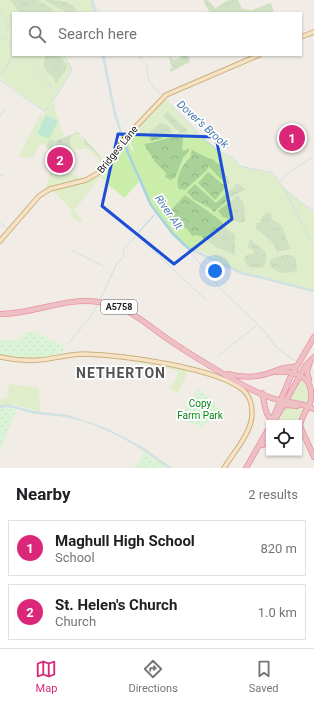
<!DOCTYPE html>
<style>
body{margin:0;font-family:Roboto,sans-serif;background:#f2f2f2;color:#202124}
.controls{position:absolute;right:12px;bottom:12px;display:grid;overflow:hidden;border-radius:0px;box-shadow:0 1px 3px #0004}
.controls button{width:36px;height:36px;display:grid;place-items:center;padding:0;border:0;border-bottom:1px solid #e0e0e0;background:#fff;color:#202124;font:20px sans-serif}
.you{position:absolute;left:215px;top:271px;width:14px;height:14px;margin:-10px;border:3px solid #fff;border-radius:50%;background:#1a73e8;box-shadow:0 0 0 6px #1a73e833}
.badge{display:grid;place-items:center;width:26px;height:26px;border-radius:50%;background:#db2777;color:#fff;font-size:13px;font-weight:700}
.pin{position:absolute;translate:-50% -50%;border:2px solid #fff;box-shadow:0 1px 4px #0006}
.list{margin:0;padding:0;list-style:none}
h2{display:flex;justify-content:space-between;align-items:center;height:52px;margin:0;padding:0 16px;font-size:17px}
h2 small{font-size:13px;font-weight:400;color:#757577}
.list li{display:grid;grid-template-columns:26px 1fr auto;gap:12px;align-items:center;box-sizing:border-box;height:56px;margin:0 8px 8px;padding:0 8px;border:1px solid #e0e0e0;border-radius:0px}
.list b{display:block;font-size:15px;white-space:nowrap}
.list p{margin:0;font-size:13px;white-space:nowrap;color:#757577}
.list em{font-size:13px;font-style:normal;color:#757577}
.icon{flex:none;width:22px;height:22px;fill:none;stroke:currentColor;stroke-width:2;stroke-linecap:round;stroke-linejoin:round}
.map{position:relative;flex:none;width:314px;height:468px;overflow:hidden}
.search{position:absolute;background:#fff;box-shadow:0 1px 3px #0004;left:12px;right:12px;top:12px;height:44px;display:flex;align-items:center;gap:10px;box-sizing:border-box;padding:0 14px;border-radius:0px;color:#757577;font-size:15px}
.sheet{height:180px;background:#fff}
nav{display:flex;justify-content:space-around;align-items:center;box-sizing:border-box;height:56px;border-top:1px solid #e0e0e0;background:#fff;font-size:11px;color:#757577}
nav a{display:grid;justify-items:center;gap:2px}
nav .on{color:#db2777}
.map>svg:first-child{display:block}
</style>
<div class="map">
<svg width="314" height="468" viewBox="0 0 314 468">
<defs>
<pattern id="forest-crowns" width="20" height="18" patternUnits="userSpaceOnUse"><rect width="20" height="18" fill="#a9d299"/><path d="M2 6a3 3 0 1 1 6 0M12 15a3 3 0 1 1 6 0" fill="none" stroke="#91b484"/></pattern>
<pattern id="cemetery-stones" width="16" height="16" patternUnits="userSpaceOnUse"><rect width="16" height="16" fill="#a6cbac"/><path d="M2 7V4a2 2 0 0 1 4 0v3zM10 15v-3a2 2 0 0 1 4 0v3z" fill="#8fae94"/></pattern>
<pattern id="park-dots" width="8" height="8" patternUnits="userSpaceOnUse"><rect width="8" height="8" fill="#c2fcc7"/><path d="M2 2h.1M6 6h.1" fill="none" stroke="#a6d8ab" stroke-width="1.8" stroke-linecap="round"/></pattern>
</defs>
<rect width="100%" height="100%" fill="#f1ede6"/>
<path fill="#caedaa" d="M0,0H91L94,7V13H13V55H63L72,68C70,77 53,99 47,109L55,101V109L64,136L54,141L50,140L47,146L40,143L33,158L18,157L40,115L43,116L47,111H44L0,78Z
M164,98L206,141L218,151L231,157L240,166L273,174L285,188L310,210L314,211V290L255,275C238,274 225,264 211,256C201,251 189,249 181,241C158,221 131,170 125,140L127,138L131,149L135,154L128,136Z
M74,134H79L84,143L105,161L97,170V167L102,163L88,149H73L77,154L74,156L69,155V149L72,145L69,139Z
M123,142L139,182L124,198L100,177L75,210L83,222L80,223L70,215L72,210L52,190C96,179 97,180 123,142Z
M55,169L77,175L80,180L45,190L51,171Z
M131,360L189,370L178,393L170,388L178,374L176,370L130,361Z
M301,376H303L312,394L308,402L304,403L287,399Z
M9,384L39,388L40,412L15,405H0L1,399L7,398Z
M290,406L306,408L300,419L295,423L276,421L282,408Z"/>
<path fill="url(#forest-crowns)" d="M10,0H37L52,8L53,13H24L18,11Z
M44,0C56,0 69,0 76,9L75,12L68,13Z
M203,0H208L215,8L229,0H238L242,9L252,10L271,3L274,13H210Z
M46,55H59L67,65C67,72 60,76 57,83H55L54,78C45,70 40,68 46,55Z
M169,55L173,60L180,58V55H188L190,62L170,72V69L174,67L171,66Z
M167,112L186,129L188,132L180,133L163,116Z
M160,123L168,125L172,132L160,139L150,141L149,133Z
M78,132L106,162L99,169L105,161L84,143V139L79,134H74L70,138L71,148H67L66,138L56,141L52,151L46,147L50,139L54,141Z
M180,136L183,137L182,151L189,149V151L183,158L175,178L170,180L165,177L166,173L155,162L144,144C157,143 167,136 180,136Z
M192,150L208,158L213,159L216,163L220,164L224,173L228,177L229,184L224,182L208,166L207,170L185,190L179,189C174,180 183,163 190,158Z
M208,172L226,187L215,200L198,183Z
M237,183L246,189L231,197L214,212L210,208L193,199L187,192L195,184L216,203L232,188H235L234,185Z
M185,195L220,220L228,230L235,234V255C225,252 214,246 206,239H204L201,236L194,235L193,237L187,229L168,216V213Z
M238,195C245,203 245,211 245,221L242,223L223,217L218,211Z
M268,212L271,214L272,219L282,226L290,249L277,252L273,243L256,228V223H260L262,216Z
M250,239C260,249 272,249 263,268L249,267L244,261L245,256L254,253V250L248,248L249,240Z
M291,255L296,259L297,272L281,273L270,267V260C277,256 283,255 291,255Z"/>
<path fill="url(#cemetery-stones)" d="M66,137L69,160L65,167L59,168L51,164V158L59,148L55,145L56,141Z"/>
<path fill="url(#park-dots)" d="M31,331L60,344L66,349L58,356L36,359L0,357V339L16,341L25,333Z
M197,389L208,397L210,401H214V405L222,410L199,428L198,425L189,422L181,416L193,399L195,391Z
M10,407L17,408L0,451V408Z
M144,452L168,468H131L137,464Z"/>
<path fill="#81e3be" d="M46,115L58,121L49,139L37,134Z
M295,131L302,147L292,151L285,135Z"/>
<path fill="#a5d2e0" d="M7,404L34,411L68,415L106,428L141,446L172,468H168C139,446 105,426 70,418C59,415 47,416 36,414C23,412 13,405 0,408V405Z"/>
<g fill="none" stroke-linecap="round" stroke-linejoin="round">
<path stroke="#a5d2e0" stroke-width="1" d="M225,0L226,1
M95,7L102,13
M0,11L10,23L6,32
M94,13L95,10
M0,38L2,37L13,47
M21,55L32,66
M140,55V58L147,66C147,81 151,87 163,96
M33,68L54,90
M0,76L14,55
M0,80L45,112C54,98 65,85 72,69L64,55
M165,98L204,139L217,150L233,158L240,166L273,173C277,178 280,184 284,189C286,192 311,210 314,211
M0,117L5,107
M0,175L3,176
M280,181L292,170L314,157
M285,191L314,246
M155,213L156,212
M0,223L7,228
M138,236L206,300
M188,247L189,251
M71,250L103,266
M190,252L221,289
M222,290L265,332L276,347L295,361
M101,298L117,263L123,258L124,249L154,215
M68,344L91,316L98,304
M218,356L256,326
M311,370L314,372"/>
<path stroke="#a5d2e0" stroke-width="2.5" d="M92,0L96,13
M103,55L115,114L128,153L151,205L173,234L188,248L244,274L255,276L314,291"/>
<g stroke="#9c6a00" stroke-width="5.5">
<path id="major" d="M301,37L314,32
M0,241L39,196L50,189L86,180L103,170L125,138L166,95L259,55
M0,357C13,360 26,361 39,360C54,359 69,354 84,354C121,355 215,367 243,390C249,395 252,404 252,412C253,431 234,452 224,468"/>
</g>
<g stroke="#e31f60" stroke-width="6">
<path id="highway" d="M0,314C34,314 65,297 99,302C128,305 149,327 172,342C190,354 208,365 227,376C242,385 261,396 279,400C291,403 302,403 314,409
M276,372C294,371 314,375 311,400C308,409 301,417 300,426L314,457
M228,374C247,379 262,377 280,369C285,367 291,368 296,366
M309,380L307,372L310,362
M262,393C266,406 263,415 276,423
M281,407L286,405L297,406
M276,418L306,365L314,357
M271,423L290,378L314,337
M263,445L269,434
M246,468L269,428"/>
</g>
<use href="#major" stroke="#ffd69d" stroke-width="3.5"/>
<use href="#highway" stroke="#eb8b9c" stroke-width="4.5"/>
</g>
<path d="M0 0H314V468H0ZM118,134L216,137L232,219L174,264L102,206Z" fill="#f1ede6" fill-opacity=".55" fill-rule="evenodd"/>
<path fill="none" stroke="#1d4ed8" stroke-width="3" stroke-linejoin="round" d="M118,134L216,137L232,219L174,264L102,206Z"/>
<g text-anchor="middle" stroke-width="3.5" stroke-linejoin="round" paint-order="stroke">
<rect fill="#fff" stroke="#636363" stroke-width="1" x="101" y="300" width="36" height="14" rx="3"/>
<g font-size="9" font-weight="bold" fill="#202020">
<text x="119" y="310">A5758</text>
</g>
<g font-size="10" fill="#202020" stroke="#fff">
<text transform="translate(117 149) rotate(-51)" y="4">Bridges Lane</text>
</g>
<g font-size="10" fill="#078513" stroke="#fff">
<text x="200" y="407">Copy<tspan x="200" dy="12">Farm Park</tspan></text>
</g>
<g font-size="11" font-style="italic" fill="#4478ad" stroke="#fff">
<text transform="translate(203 124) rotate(42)" y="4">Dover's Brook</text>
<text transform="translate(169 212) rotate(55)" y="4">River Alt</text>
</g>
<g font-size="14" font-weight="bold" letter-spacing="1" fill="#535353" stroke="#fff">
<text x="121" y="378">NETHERTON</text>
</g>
</g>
</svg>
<div class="controls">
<button><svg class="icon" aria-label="locate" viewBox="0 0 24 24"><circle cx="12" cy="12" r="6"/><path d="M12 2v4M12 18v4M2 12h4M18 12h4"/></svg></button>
</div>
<div class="you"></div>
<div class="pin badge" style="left:292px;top:138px">1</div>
<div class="pin badge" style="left:60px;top:160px">2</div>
<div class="search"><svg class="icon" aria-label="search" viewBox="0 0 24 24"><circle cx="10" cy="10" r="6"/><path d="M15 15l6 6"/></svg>Search here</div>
</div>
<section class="sheet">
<h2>Nearby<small>2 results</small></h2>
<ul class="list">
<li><span class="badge">1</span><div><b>Maghull High School</b><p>School</p></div><em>820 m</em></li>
<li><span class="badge">2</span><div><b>St. Helen's Church</b><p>Church</p></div><em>1.0 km</em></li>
</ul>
</section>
<nav>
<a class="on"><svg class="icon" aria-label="map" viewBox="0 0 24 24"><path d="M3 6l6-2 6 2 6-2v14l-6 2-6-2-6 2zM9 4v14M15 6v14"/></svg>Map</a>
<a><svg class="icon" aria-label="directions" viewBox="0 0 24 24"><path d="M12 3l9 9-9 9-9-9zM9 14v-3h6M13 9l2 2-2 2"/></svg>Directions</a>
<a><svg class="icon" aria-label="saved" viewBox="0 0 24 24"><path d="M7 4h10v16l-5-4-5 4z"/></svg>Saved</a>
</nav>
